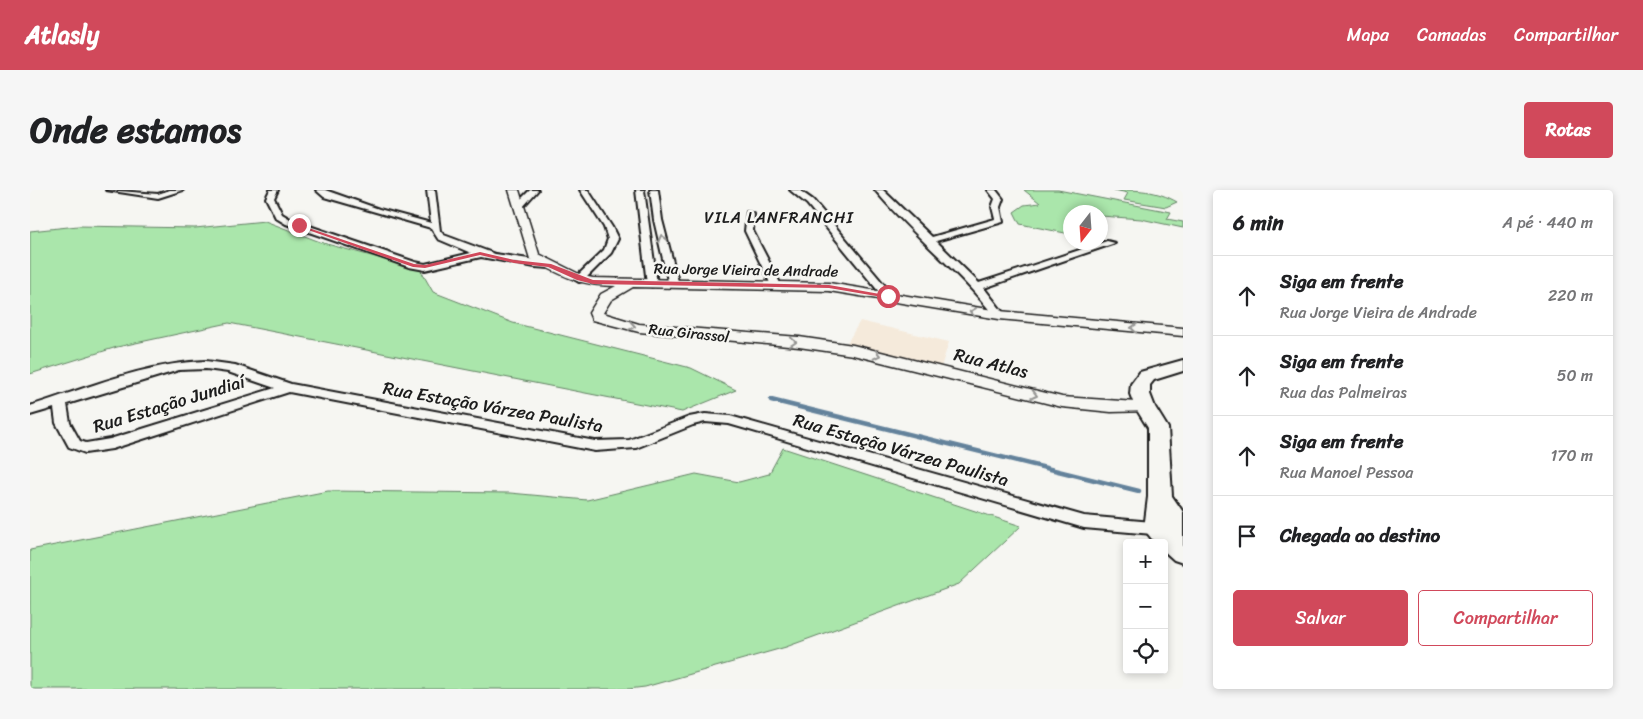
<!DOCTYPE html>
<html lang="pt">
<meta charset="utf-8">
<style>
body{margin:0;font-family:Sriracha,sans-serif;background:#f6f6f6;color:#202124}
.controls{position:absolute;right:15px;bottom:15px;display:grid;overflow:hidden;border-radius:5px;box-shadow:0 2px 8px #0003}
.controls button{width:45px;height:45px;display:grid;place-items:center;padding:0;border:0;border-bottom:1px solid #e0e0e0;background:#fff;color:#202124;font:25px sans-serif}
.compass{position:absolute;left:1033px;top:15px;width:45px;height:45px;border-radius:50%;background:#fff;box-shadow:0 2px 8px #0003;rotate:197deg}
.stop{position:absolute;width:15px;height:15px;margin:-11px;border:4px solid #d1495b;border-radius:50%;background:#fff}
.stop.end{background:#d1495b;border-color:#fff;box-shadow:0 1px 5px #0008}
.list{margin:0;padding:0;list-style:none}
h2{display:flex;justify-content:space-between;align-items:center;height:65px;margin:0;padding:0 20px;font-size:21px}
h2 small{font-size:16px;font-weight:400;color:#757577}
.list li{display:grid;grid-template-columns:32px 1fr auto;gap:15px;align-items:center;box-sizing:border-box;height:80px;padding:0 20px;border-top:1px solid #e0e0e0}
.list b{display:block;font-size:19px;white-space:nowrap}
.list p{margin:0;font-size:16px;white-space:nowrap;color:#757577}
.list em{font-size:16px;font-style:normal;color:#757577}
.actions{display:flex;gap:10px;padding:15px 20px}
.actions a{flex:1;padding:11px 0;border:1px solid #d1495b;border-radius:5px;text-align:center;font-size:18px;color:#d1495b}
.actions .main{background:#d1495b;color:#fff}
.icon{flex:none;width:28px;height:28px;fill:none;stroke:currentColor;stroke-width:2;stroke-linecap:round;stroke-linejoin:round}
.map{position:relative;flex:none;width:1153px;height:499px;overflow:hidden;border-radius:5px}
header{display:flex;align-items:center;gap:30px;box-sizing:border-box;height:70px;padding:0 25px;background:#d1495b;color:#fff}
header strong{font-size:24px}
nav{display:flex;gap:28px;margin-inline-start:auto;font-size:18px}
.intro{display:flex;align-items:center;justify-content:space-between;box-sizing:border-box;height:120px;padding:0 30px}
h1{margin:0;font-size:35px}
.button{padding:12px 22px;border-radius:5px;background:#d1495b;color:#fff;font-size:18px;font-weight:700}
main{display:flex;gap:30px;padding:0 30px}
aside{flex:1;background:#fff;border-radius:5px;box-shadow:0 2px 8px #0003}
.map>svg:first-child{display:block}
</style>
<header>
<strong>Atlasly</strong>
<nav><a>Mapa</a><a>Camadas</a><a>Compartilhar</a></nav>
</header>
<div class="intro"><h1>Onde estamos</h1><a class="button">Rotas</a></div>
<main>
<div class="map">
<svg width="1153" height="499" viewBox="0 0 1153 499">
<rect width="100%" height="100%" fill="#f6f6f2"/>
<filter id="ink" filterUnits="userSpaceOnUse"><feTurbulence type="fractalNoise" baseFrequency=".02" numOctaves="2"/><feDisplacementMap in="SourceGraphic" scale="10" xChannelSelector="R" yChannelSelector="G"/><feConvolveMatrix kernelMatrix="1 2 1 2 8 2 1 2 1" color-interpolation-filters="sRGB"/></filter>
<g filter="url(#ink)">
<path fill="#f5eadb" d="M830,131L919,152L911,177L817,153Z"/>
<path fill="#aae6ab" stroke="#638164" d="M994,0H1028L1141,22L1137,29L1153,32V38L1111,29L1071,26L1070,22H1040V44L990,34L984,22L994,15L1010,13Z
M1084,0C1108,0 1126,0 1147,12L1136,17L1094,10L1098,3Z
M235,31L293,53L390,79L403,102L483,133L661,178L706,200L652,222L199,133L87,157L0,184V41L48,36L165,38Z
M753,258L991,336L929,394L756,457L615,497L598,499H0V360L298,301L480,303L557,310L666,284L709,292L739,284Z"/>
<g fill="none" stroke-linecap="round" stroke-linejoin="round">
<path stroke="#63829b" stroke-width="4.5" d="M741,210L1109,301"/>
<g stroke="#1c1c1c" stroke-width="4">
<path id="minor" d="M76,0L128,4L140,0H153L128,8Z
M240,0H248L244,8L252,24L262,30L385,72L395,74L441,63L408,49L401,38L294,7L286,0H295L349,19L401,33L397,0H405L410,41L414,45L465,64L519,72L524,75L519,78L505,77L451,67L395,80L379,77L256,34L246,28L236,8Z
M500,0H508L492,18H486V14Z
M550,0H558L582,37L588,49L581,63L553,91L549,92L544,89L574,60L578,49L574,37Z
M606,0H614L627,94L622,97L617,94Z
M620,0H628L632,30L649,95L648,97H640L639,95L624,30Z
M760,0H769L783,10L862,104V108H854L777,14Z
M845,0H853L902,47L965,29L962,17L965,9L958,0H966L973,9L970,17L973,32L906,51L949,93L1077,51L1085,53L954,98L975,125L969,128L965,127C928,79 883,46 845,0Z
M717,22L724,24L723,41L751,95L750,97H742L741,95L715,41Z
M176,171L205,175L261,194L565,251L599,250L659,227L675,224L700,226L1054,326L1134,333L1140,334L1143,339L1140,344L1134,345L1054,338L699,234L675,232L663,235L606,258L565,261L259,202L82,259L55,263L39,257L26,233L24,218L0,225V216C57,198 116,173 176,171ZM176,179L198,182L245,198L80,249L56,253L50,251L40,233L37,214L149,180Z"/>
</g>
<g stroke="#1c1c1c" stroke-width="3">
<path id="tertiary" d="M479,0H489L509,64L553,86L563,88L799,93L969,121L1153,138V146L969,129L799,101L603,97L581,110L573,123L609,134L769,147L823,155L1032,207L1121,213L1124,217L1121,221L1081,222L1032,217L823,165L769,157L609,142L562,130L559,123L571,104L586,96C548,96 532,85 500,69Z"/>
</g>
<g stroke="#1c1c1c" stroke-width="4">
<path id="secondary" d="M1153,170V181L1124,190L1120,195V204L1125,217L1138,238L1142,306L1153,322V373L1144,370L1134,361V353H1125L1114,339L1118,307V238L1105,217L1100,204L1101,194L1110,182Z"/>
</g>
<use href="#minor" fill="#f6f6f2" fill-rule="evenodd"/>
<use href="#tertiary" fill="#f6f6f2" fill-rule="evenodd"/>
<use href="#secondary" fill="#f6f6f2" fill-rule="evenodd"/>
</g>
<defs><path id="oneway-chevron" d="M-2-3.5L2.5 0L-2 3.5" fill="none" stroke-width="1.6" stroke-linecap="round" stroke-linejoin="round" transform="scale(1.25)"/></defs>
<g stroke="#949492">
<use href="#oneway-chevron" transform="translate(632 48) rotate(-104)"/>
<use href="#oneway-chevron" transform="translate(943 122) rotate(-172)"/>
<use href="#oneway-chevron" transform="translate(602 136) rotate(10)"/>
<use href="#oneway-chevron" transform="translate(1104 138) rotate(-175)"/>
<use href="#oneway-chevron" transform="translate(763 152) rotate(5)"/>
<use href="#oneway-chevron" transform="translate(847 165) rotate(13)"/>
<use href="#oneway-chevron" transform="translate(1004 205) rotate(14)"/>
</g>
</g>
<path fill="#d1495b" d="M267,34L384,74L395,75L450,62L484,70L521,74L563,90L799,95L861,106L858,108L799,98L563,94L547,90L518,77L484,73L450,65L395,78L383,77L267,36Z"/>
<g text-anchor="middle" stroke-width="5" stroke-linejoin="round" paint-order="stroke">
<g font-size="15" fill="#1c1c1c" stroke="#f6f6f2">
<text transform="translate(716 80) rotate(1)" y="5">Rua Jorge Vieira de Andrade</text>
<text transform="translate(659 143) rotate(6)" y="5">Rua Girassol</text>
</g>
<g font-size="16" letter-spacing="1" fill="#1c1c1c" stroke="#f6f6f2">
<text x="749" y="33">VILA LANFRANCHI</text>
</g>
<g font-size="18" fill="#1c1c1c" stroke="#f6f6f2">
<text transform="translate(961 173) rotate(14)" y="6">Rua Atlas</text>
<text transform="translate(139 214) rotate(-17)" y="6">Rua Estação Jundiaí</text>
<text transform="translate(463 217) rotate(10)" y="6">Rua Estação Várzea Paulista</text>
<text transform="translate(871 260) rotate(16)" y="6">Rua Estação Várzea Paulista</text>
</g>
</g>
</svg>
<div class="controls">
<button>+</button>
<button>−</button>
<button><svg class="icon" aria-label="locate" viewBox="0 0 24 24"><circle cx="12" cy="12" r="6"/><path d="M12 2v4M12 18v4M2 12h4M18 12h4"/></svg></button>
</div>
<svg class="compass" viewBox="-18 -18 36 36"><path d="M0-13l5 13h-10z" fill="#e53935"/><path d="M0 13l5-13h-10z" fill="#757577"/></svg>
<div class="stop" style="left:858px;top:106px"></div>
<div class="stop end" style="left:269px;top:35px"></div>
</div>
<aside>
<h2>6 min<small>A pé · 440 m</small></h2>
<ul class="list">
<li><svg class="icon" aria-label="ahead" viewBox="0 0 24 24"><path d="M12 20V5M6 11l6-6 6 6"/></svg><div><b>Siga em frente</b><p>Rua Jorge Vieira de Andrade</p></div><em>220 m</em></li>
<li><svg class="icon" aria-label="ahead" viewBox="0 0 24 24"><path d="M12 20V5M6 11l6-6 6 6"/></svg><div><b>Siga em frente</b><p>Rua das Palmeiras</p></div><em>50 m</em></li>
<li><svg class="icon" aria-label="ahead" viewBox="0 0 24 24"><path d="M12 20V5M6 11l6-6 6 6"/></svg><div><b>Siga em frente</b><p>Rua Manoel Pessoa</p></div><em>170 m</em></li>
<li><svg class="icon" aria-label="arrive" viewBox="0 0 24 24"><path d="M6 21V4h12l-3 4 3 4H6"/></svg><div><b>Chegada ao destino</b></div></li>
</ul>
<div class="actions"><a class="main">Salvar</a><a>Compartilhar</a></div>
</aside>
</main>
